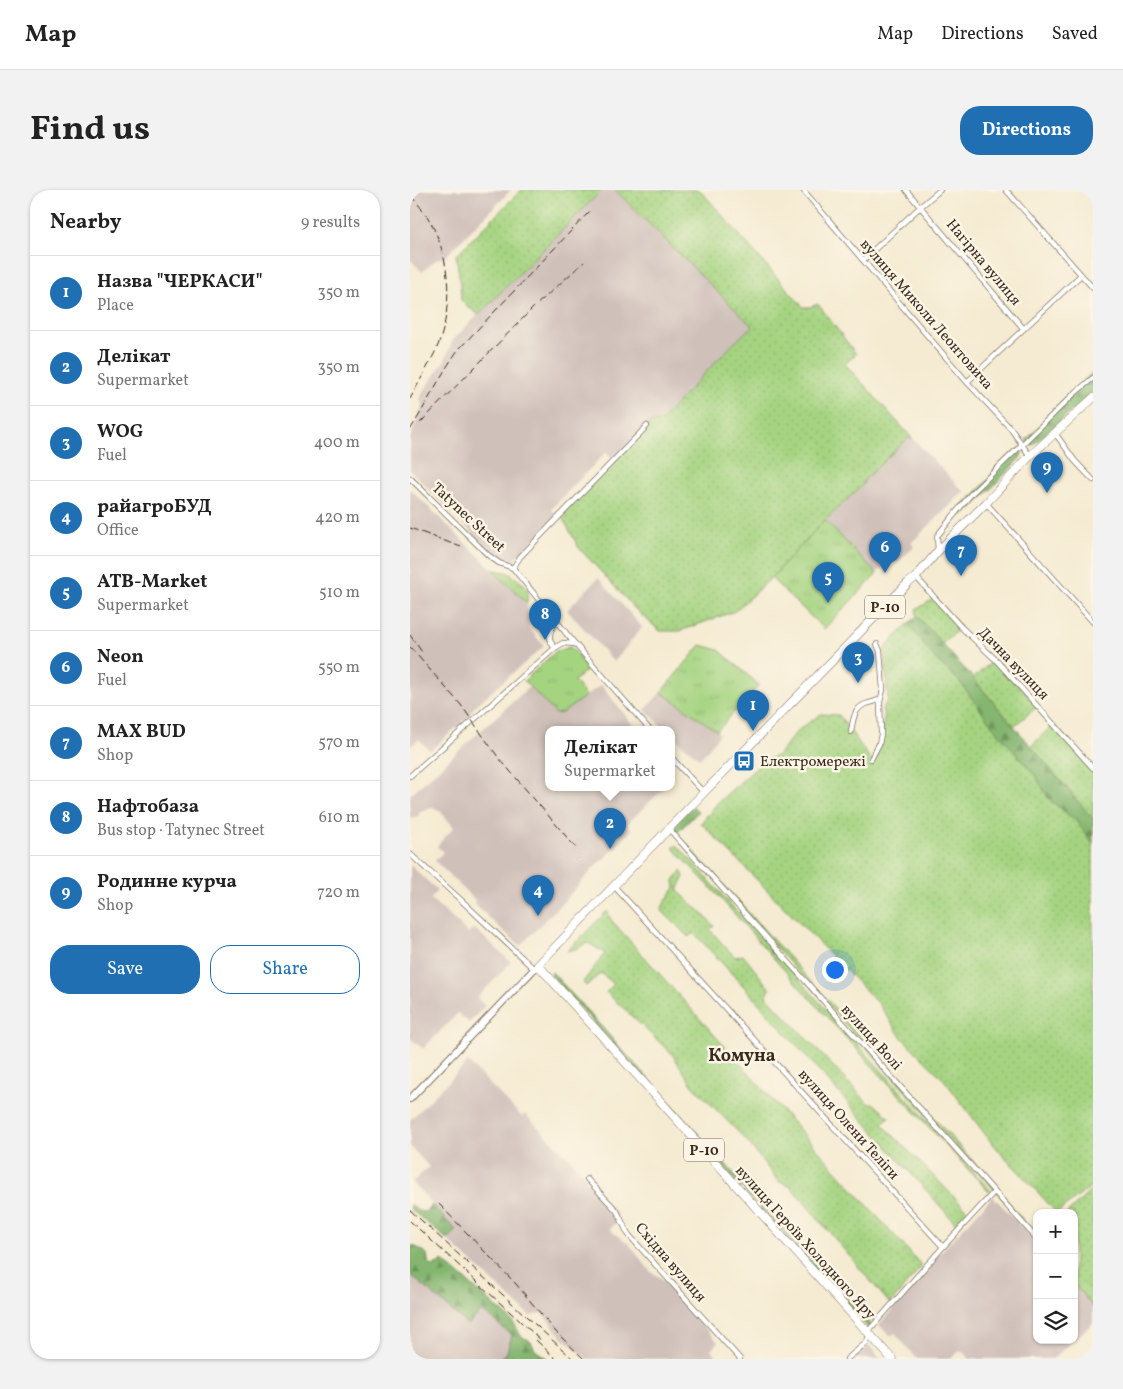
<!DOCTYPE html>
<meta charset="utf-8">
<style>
body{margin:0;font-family:Vollkorn,serif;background:#f2f2f2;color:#222}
.controls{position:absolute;right:15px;bottom:15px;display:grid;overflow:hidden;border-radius:10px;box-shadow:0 1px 4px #0004}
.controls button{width:45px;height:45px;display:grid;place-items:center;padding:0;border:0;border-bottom:1px solid #e0e0e0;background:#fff;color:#222;font:25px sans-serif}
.you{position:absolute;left:424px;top:779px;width:18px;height:18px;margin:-12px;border:4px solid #fff;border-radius:50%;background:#1a73e8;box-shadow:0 0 0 8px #1a73e833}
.badge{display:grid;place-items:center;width:32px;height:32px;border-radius:50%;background:#1f6fb2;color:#fff;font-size:16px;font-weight:700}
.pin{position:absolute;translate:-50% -41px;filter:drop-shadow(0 1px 2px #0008)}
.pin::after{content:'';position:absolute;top:26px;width:18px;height:15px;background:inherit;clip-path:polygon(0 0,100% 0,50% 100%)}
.popup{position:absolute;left:135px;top:536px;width:130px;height:65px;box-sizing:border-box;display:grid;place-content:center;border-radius:10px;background:#fff;filter:drop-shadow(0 1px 4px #0005);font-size:16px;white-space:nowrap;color:#767676}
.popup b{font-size:19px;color:#222}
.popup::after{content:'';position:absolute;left:50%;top:100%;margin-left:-10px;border:10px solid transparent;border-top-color:#fff}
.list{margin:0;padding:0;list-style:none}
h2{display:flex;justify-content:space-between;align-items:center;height:65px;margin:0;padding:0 20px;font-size:21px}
h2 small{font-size:16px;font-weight:400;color:#767676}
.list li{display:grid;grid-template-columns:32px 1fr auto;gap:15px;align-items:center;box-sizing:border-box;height:75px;padding:0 20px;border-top:1px solid #e0e0e0}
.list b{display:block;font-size:19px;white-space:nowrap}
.list p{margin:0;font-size:16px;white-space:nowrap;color:#767676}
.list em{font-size:16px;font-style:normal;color:#767676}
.actions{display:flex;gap:10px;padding:15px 20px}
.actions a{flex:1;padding:11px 0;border:1px solid #1f6fb2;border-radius:20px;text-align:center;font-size:18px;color:#1f6fb2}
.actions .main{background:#1f6fb2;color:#fff}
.icon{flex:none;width:28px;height:28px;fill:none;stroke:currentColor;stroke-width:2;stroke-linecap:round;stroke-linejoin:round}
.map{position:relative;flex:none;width:683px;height:1169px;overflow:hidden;border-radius:20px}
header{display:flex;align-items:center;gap:30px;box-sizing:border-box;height:70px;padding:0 25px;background:#fff;border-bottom:1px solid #e0e0e0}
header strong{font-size:24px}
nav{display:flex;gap:28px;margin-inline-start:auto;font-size:18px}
.intro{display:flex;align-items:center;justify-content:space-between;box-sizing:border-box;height:120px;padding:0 30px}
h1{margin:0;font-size:35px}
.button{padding:12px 22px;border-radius:20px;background:#1f6fb2;color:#fff;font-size:18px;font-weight:700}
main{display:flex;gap:30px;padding:0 30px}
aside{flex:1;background:#fff;border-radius:20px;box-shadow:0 1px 4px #0004}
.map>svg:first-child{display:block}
</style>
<header>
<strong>Map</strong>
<nav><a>Map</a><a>Directions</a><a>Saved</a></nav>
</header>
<div class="intro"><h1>Find us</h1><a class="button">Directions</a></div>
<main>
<aside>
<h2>Nearby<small>9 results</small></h2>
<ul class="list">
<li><span class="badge">1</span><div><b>Назва &quot;ЧЕРКАСИ&quot;</b><p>Place</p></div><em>350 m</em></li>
<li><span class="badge">2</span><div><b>Делікат</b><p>Supermarket</p></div><em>350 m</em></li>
<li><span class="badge">3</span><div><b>WOG</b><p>Fuel</p></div><em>400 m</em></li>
<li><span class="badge">4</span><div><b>райагроБУД</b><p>Office</p></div><em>420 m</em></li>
<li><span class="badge">5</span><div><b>ATB-Market</b><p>Supermarket</p></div><em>510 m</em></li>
<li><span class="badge">6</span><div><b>Neon</b><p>Fuel</p></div><em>550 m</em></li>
<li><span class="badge">7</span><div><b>MAX BUD</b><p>Shop</p></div><em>570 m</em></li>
<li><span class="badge">8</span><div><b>Нафтобаза</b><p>Bus stop · Tatynec Street</p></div><em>610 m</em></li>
<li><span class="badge">9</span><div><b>Родинне курча</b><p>Shop</p></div><em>720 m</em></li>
</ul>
<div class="actions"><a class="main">Save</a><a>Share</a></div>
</aside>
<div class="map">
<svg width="683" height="1169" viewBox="0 0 683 1169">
<defs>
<pattern id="grass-tufts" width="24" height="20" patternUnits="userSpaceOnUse" patternTransform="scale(1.25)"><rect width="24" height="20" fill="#a5d481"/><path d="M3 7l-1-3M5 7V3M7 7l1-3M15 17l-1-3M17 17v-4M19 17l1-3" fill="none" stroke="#8fb66f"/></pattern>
<pattern id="forest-firs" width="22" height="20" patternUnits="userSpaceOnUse" patternTransform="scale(1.25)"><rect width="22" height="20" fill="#84b66f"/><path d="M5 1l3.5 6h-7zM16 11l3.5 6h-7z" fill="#6d945b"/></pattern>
<pattern id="garden-dots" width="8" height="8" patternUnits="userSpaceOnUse" patternTransform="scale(1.25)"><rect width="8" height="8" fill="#a5d481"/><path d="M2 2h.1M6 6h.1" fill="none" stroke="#8fb66f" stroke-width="1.8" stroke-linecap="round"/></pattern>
</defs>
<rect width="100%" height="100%" fill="#fcf5e5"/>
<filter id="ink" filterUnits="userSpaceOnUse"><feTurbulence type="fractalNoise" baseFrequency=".02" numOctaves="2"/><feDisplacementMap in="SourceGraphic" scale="10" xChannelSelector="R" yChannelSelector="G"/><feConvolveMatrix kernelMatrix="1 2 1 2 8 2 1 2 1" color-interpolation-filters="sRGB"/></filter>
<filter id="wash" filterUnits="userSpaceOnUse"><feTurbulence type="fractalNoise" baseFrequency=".0096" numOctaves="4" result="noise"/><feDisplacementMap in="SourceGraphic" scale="20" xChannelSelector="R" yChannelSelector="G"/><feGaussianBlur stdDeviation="1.12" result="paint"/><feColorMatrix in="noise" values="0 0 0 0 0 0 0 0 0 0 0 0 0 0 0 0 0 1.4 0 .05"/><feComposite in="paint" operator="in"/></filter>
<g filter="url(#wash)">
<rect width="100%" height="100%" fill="#f5ebd2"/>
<path fill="#cfc0ba" d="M0,0H101L35,67L27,69L12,82L0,69Z
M192,0H205L344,137L245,234L204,269L196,262L141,319L147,326L101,373L90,371L0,280V249L13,214L10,211L12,204L36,168L42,151Z
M498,248L503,249L554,302L501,353L504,357L487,373L483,367L466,384L415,330L452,296L455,289Z
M0,299L117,413L119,438L134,456L65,516L57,528L20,561L9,549L0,557Z
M188,388L232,437L204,472L157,420Z
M191,495L227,540H139V598H254L219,632L217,635L222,640L205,658L184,678L154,711L110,756L64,714L65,710L25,671L33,662L27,656L44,637L29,620L22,618L17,619L9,623V626L0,628V605L119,497L146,524L152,523Z
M251,502L289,527L310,544L290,569L261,545V540H256L235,520Z
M0,675L27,700L21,709L58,743L64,738L101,772L67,808L75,816L59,833L48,823L13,859L0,848Z
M58,872L112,927L115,924L178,987L175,990L207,1024V1032L200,1039L205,1044L218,1053L241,1082L251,1088L308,1152L301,1160L309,1169H177L150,1145L132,1123L120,1126L38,1050L46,1040L2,992L19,977L0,956V930Z
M583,1006L627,1053V1150H663L643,1169H560L551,1160L540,1169H507L485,1143L480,1146L469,1135L531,1062Z
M0,1084L58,1135L72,1120L102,1145L96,1165H93L90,1169H0Z
M664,1094L683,1117V1133L664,1150Z
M459,1155L470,1169H442Z"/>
<path fill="url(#grass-tufts)" stroke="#707f50" d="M415,330L467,384L414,439L361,388Z
M83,380L97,382L114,394L118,401L117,413Z
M291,455L309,460L349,495L307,541L251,502Z
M160,457L168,465L177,480L164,491L176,506L152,523L146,524L114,491L145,462Z
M273,650L552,959L625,1044H624L271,652Z
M267,655L580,1000L579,1002L392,800L304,701L263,658Z"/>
<path fill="url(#forest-firs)" stroke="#607046" d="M683,181V202L623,255H619L616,250Z
M610,258L612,264L610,268L569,311L553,325L548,323L551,317Z
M507,426L563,488L683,629V653L665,630L639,609L624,584L583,537L549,491L526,470L498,434Z
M283,616L288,622L266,644L261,639Z
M142,782L460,1134L458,1138L141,785Z
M0,1014L8,1021L15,1022L22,1015L46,1040L38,1050L0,1019Z
M1,1055L8,1058L17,1064L19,1073L21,1076L29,1074L32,1071L42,1078L86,1117C96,1124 106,1133 110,1145L121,1152L125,1160L138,1169H91L93,1165H96L102,1145L72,1121L58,1135L0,1084V1056Z"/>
<path fill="url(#garden-dots)" stroke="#707f50" d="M111,0H192L68,125L51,110L50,91L46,65Z
M205,0H290L393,117H400L408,114L446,164L435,174L503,249L498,248L455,289L452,296L415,330L361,388L325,421L270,441H250L228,422L169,358L151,325L237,236L240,233L249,232L316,161L337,141L343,137Z
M524,408L551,437L532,454L507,426L506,420Z
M498,434L526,470L549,491L583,537L624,584L639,609L665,630L683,653V995L647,1023L581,952L535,891L491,847L468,813L291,633L308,612L354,571L368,565L387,541L411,524L429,525L462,571L472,552L474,527L472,518L478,510L474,459Z
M585,469L628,516L604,536L563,488Z
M644,534L683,578V629L621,556Z
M271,681L274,686L268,701L290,721L304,736L300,740L325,767L333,765L360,799L356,806L459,914L463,913L479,927L472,934L559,1022L548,1036L337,800L284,743L278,747L251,720L256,710L265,698L264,690Z
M197,721L202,731L512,1076L480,1114L381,997L368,991L337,951L283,896L262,864L196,802L204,794L191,783L176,796L173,792L195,763L178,753L165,759L157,761Z
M683,999V1117L664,1094V1023H657Z"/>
</g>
<g filter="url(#ink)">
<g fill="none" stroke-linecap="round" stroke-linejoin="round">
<g stroke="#7c6e5d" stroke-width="6">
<path id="minor" d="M393,0L557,192L601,239L620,266
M496,0L613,138
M596,0L683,98
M453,70L510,17L530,0
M557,192L671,85
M645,243L665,271L683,290
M0,288L78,365L89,373L103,378L165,454L240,540
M576,313L683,432
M528,361L527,346L561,304L665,203L683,188
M103,378L110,367L237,236
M506,387L551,437L585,469L683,578
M145,458C136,448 140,440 147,431
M441,542C443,530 444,518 456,514C462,512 466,512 471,508
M261,567L294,603
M461,569L469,554L471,544L470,512L473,500L470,461L467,454
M0,586L145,458L153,453L165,454
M259,639L627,1049
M0,664L52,711L124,779
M204,696L533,1057
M177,989L207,1021L218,1044L330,1169
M437,1169L457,1152L461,1138L533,1057L584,1002"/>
</g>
<g stroke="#7c6e5d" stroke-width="8">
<path id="secondary" d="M0,909L128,775"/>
</g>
<g stroke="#7c6e5d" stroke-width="9">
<path id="primary" d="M482,1169L128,775L270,627L498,393L506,387L528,361L576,313L620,266L683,208"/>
</g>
<use href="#minor" stroke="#fff" stroke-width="4.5"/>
<use href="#secondary" stroke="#fff" stroke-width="6"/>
<use href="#primary" stroke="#fff" stroke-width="8"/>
<path stroke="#3b2a1e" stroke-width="1" stroke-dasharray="8 4" stroke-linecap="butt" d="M0,5C6,12 12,18 17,26C41,65 44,116 27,158C19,175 9,192 0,209
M10,233L124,117L174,72
M0,240C17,214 30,185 48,160L180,21
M0,338L51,357
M0,445L12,462
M0,457L51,515L88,567L167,659
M29,1014L106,1094L146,1142L174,1169
M0,1020L163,1169
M0,1031L133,1152
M126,1150L146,1169"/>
</g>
</g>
<defs>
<g id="bus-square" transform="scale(1.125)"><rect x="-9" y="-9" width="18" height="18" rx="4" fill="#1f6fb2" stroke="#fcf5e5"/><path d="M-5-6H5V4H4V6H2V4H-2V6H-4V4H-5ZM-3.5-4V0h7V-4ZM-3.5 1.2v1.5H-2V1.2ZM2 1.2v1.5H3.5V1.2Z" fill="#fff"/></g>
</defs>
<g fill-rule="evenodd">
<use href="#bus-square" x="334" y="571"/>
</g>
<g text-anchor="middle" stroke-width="5" stroke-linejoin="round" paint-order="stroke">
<g fill="#fcf5e5" stroke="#75675a" stroke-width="1">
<rect x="455" y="405.5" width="40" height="23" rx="4"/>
<rect x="274" y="948.5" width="40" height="23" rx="4"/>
</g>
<g font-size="14" font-weight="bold" fill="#3b2a1e">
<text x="475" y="422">Р-10</text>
<text x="294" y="965">Р-10</text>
</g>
<g font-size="15" fill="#3b2a1e" stroke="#fcf5e5">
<text transform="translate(574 72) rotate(50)" y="5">Нагірна вулиця</text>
<text transform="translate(517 124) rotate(49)" y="5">вулиця Миколи Леонтовича</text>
<text transform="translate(59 327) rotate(43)" y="5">Tatynec Street</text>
<text transform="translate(604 473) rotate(46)" y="5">Дачна вулиця</text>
<text transform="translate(462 847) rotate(48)" y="5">вулиця Волі</text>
<text transform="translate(439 934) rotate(48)" y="5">вулиця Олени Теліги</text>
<text transform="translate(396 1052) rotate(48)" y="5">вулиця Героїв Холодного Яру</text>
<text transform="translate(261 1072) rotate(49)" y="5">Східна вулиця</text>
</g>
<g font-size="15" fill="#3b2a1e" stroke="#fcf5e5" text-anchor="start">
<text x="350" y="576">Електромережі</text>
</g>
<g font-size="18" font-weight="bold" fill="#3b2a1e" stroke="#fcf5e5">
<text x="332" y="871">Комуна</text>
</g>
</g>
</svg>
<div class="controls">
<button>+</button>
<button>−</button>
<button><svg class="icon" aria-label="layers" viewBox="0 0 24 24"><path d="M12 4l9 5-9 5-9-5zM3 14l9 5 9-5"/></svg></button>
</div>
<div class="you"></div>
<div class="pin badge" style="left:343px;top:541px">1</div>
<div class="pin badge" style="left:200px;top:659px">2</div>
<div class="popup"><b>Делікат</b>Supermarket</div>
<div class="pin badge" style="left:448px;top:493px">3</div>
<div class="pin badge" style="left:128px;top:726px">4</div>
<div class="pin badge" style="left:418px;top:413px">5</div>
<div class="pin badge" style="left:475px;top:383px">6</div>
<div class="pin badge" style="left:551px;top:386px">7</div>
<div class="pin badge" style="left:135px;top:450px">8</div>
<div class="pin badge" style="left:637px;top:303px">9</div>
</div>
</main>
